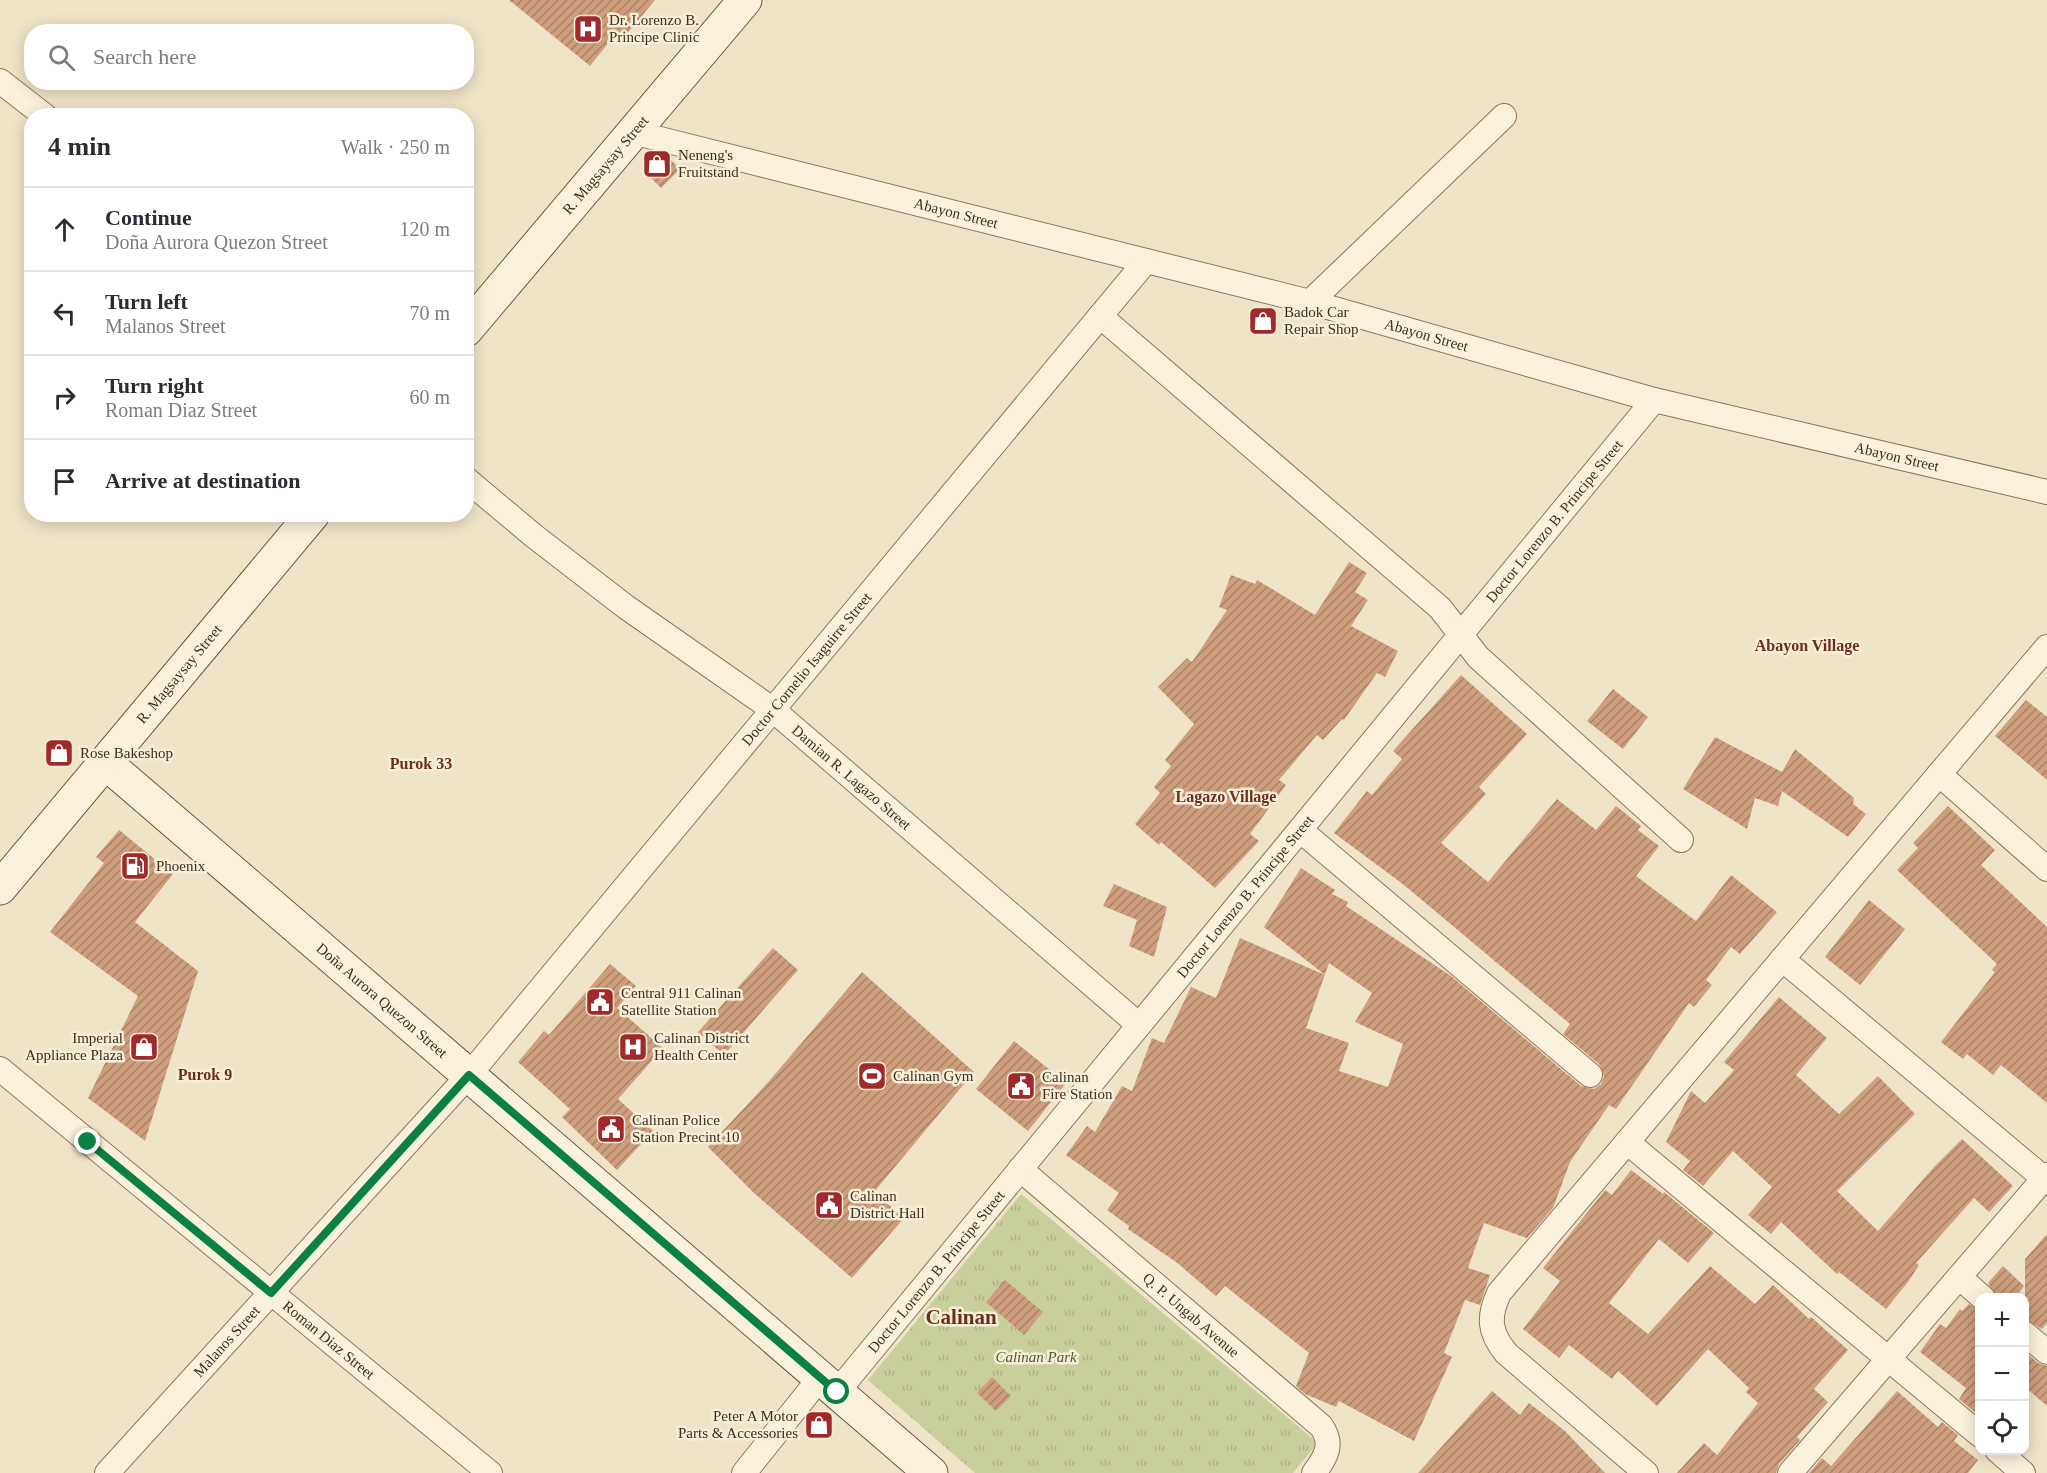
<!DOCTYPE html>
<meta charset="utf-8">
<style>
body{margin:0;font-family:"Times New Roman",serif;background:#f7f7f7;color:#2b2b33}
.controls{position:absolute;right:18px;bottom:18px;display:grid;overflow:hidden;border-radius:12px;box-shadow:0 3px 15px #0003}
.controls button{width:54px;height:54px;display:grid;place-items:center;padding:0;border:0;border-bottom:2px solid #e1e1e2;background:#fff;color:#2b2b33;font:30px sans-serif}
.stop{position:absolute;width:18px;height:18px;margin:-14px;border:4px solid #0b8043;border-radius:50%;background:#fff}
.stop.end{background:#0b8043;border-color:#fff;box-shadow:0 2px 6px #0008}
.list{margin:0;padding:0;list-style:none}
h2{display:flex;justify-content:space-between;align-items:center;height:78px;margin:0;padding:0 24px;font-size:26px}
h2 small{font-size:20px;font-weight:400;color:#7c7c81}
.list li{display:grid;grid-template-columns:39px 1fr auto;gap:18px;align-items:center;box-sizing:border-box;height:84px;padding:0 24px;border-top:2px solid #e1e1e2}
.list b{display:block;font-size:22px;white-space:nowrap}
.list p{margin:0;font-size:20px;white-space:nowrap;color:#7c7c81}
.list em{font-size:20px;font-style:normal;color:#7c7c81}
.icon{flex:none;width:33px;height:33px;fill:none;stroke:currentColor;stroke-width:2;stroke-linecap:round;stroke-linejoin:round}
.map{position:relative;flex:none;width:2047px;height:1473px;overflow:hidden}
.search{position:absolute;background:#fff;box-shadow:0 3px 15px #0003;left:24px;top:24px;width:450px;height:66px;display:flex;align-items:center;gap:15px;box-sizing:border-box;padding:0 21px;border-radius:24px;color:#7c7c81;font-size:22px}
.panel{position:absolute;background:#fff;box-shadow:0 3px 15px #0003;left:24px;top:108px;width:450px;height:414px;border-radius:24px}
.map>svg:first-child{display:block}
</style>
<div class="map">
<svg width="2047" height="1473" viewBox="0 0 2047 1473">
<defs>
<pattern id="park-tufts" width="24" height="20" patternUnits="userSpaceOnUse" patternTransform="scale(1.5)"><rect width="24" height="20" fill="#c9cf9b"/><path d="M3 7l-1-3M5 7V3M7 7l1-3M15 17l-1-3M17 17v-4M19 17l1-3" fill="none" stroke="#aeb285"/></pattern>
<pattern id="building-hatch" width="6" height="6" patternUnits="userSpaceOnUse" patternTransform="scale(1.5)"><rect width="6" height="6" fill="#cf9f7d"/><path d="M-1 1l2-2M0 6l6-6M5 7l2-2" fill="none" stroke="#a98266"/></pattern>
</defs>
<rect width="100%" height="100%" fill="#f0e4c8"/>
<path fill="url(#park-tufts)" d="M1021,1194L1318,1443L1293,1473H975L868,1380Z"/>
<path fill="url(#building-hatch)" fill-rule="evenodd" d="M509,0H655L621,41L614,36L590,66Z
M659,153L667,156L680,169L661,188L643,170Z
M1349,562L1367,573L1355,592L1368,600L1351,626L1398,651L1385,677L1377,673L1344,720L1342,719L1323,740L1317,735L1279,780L1286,785L1250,834L1259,841L1215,888L1161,842L1159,845L1135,824L1160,793L1154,787L1171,766L1165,760L1194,724L1158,687L1187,658L1192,662L1227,610L1219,607L1231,575L1255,584L1257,580L1315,615Z
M1461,675L1527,734L1479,787L1486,794L1441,843L1488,882L1557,799L1596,830L1616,806L1641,826L1638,830L1659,846L1636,876L1696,921L1731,875L1777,912L1740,954L1731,947L1706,980L1712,985L1694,1007L1689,1003L1616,1109L1609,1105L1570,1162L1553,1208L1527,1238L1484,1223L1468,1268L1490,1275L1480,1305L1465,1300L1444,1353L1452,1357L1414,1441L1339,1401L1336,1407L1305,1394L1296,1386L1309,1353L1225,1286L1216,1296L1176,1262L1128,1229L1129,1226L1107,1210L1119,1193L1066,1155L1087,1126L1095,1132L1122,1086L1132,1091L1152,1038L1164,1043L1191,987L1216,998L1240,938L1325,975L1264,927L1301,868L1335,890L1332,894L1348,902L1346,906L1451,976L1581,1086L1594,1089L1601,1084L1604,1077L1600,1065L1563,1034L1570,1024L1404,885L1334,833L1367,791L1372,795L1402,759L1393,751ZM1329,963L1372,993L1355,1022L1403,1044L1388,1087L1339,1071L1349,1043L1306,1028Z
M1613,689L1648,717L1623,749L1587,721Z
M2026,700L2047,717V780L1995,736Z
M1715,737L1782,772L1795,749L1854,798L1853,804L1866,814L1848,837L1782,791L1778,806L1755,798L1747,829L1683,789Z
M1948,806L1995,850L1981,865L2047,927V1103L2001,1065L1993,1075L1967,1054L1963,1059L1941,1042L1995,972L1992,970L1997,964L1897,870L1918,848L1913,843Z
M119,830L173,874L135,922L198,971L145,1141L88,1098L138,996L50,932L104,863L96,857Z
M1114,884L1167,907L1154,957L1129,946L1137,920L1103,906Z
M1869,900L1905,929L1860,985L1825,957Z
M773,948L798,970L724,1055L698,1032Z
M610,964L636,986L617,1008L663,1048L618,1099L653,1131L617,1170L562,1117L570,1109L518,1062L544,1031L549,1035Z
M862,972L974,1072L874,1192L904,1218L852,1278L754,1193L708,1147L770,1080Z
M1779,997L1827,1038L1796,1075L1839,1114L1878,1076L1915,1114L1837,1191L1878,1231L1934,1167L1962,1139L2013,1186L1989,1212L1974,1198L1916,1263L1919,1265L1908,1282L1886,1309L1839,1272L1837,1274L1781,1222L1771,1234L1748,1215L1772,1187L1733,1151L1703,1186L1683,1170L1690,1161L1666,1142L1691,1091L1705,1103L1734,1070L1724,1062Z
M1014,1041L1066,1083L1028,1131L976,1089Z
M1631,1170L1663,1194L1664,1192L1714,1233L1688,1263L1659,1239L1609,1303L1648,1334L1710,1266L1755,1304L1773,1285L1809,1319L1811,1317L1848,1350L1814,1389L1828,1402L1797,1437L1800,1440L1779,1464L1776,1473H1677L1704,1443L1717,1455L1758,1403L1746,1392L1749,1388L1708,1349L1657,1406L1618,1371L1612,1379L1569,1345L1559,1358L1523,1329L1560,1281L1543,1268L1605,1190L1612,1195Z
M2047,1234V1323L2042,1329L2025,1319V1259Z
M2003,1266L2024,1286L2015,1298H1997L1988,1283Z
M1005,1280L1043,1312L1024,1335L986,1302Z
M1969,1304L1980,1312V1406L1975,1412L1959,1399L1966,1388L1920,1352L1940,1324L1946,1328L1960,1309L1962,1311Z
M2025,1352L2038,1363L2047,1366V1406L2025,1387Z
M992,1377L1011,1396L996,1411L977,1393Z
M1492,1391L1520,1415L1529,1403L1565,1431L1605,1473H1418Z
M1897,1391L1938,1427L1942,1422L1958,1435L1954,1441L1978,1460L1968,1473H1809L1822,1458L1831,1466Z"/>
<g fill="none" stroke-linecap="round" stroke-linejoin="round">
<g stroke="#8d765c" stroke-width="26">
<g id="street">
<path d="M0,81L45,116"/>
<path id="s1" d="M632,132L1310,302L1654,400L2047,492"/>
<path d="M1310,302L1504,116"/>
<path d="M1100,316L1440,608L1478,657L1681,840"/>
<path id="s2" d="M466,479L534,536L626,607L772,709L1139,1025"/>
<path d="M1939,774L2047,869"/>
<path d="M1300,830L1590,1075"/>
<path d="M1782,959L2047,1181"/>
<path id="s3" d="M0,1069L490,1473"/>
<path d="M1627,1142L1980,1435"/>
<path id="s4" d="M1020,1169L1321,1426C1334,1444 1326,1457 1314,1473"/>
<path d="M1959,1277L1983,1298"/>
<path d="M2024,1333L2047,1352"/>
<path id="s5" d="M837,1392L1654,400"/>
<path d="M1997,1450L2023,1473"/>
<path id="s6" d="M107,1473L469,1075L1146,261"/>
<path d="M744,1473L820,1378"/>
<path d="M1646,1473L1506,1353C1489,1332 1488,1317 1499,1293L2047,647"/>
<path d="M1790,1473L2047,1175"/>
</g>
</g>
<g stroke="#6f573f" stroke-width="35">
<g id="secondary">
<path id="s7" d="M466,330L745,0"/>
<path id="s8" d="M106,763L931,1473"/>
<path id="s9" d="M0,888L313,514"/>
</g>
</g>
<use href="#street" stroke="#faf1dc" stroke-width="24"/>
<use href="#secondary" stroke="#faf1dc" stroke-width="33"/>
</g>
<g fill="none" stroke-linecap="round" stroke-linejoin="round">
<path stroke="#0b8043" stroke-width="8" d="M88,1142L271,1293L469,1075L837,1392"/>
</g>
<defs>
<g id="hospital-square" transform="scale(1.5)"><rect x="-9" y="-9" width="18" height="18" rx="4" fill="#9e2a2b" stroke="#f7eed8"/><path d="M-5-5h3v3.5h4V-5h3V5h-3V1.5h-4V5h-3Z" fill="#fff"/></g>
<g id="shop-square" transform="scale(1.5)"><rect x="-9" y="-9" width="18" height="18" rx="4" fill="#9e2a2b" stroke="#f7eed8"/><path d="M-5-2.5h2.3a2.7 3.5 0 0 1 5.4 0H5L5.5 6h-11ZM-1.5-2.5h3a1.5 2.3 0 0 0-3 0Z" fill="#fff"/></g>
<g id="fuel-square" transform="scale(1.5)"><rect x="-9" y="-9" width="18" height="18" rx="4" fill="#9e2a2b" stroke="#f7eed8"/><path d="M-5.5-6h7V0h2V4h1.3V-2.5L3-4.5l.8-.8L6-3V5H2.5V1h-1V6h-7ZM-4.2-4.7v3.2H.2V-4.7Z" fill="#fff"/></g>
<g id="civic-square" transform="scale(1.5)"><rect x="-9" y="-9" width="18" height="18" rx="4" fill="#9e2a2b" stroke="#f7eed8"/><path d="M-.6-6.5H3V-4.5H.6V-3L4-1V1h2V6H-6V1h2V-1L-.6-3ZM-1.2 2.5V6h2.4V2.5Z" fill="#fff"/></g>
<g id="stadium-square" transform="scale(1.5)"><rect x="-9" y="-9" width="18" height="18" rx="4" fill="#9e2a2b" stroke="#f7eed8"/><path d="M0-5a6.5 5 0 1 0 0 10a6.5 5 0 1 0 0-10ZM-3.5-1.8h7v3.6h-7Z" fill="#fff"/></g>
</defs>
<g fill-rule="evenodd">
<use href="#hospital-square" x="588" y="29"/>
<use href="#shop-square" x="657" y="164"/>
<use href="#shop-square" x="1263" y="321"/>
<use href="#shop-square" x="59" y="753"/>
<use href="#fuel-square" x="135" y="866"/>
<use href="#civic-square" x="600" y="1002"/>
<use href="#shop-square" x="144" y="1047"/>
<use href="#hospital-square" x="633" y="1047"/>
<use href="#stadium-square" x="872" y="1076"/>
<use href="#civic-square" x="1021" y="1086"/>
<use href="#civic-square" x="611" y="1129"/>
<use href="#civic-square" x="829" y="1205"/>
<use href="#shop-square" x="819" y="1425"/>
</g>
<g text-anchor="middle" stroke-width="5" stroke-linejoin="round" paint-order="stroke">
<g font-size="15" fill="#3d2e20" stroke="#f7eed8" text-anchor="start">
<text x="609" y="25">Dr. Lorenzo B.<tspan x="609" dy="17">Principe Clinic</tspan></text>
<text x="678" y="160">Neneng's<tspan x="678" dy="17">Fruitstand</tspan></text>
<text x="1284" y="317">Badok Car<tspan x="1284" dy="17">Repair Shop</tspan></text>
<text x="80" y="758">Rose Bakeshop</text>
<text x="156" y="871">Phoenix</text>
<text x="621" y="998">Central 911 Calinan<tspan x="621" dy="17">Satellite Station</tspan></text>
<text x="123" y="1043" text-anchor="end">Imperial<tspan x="123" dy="17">Appliance Plaza</tspan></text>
<text x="654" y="1043">Calinan District<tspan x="654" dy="17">Health Center</tspan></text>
<text x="893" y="1081">Calinan Gym</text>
<text x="1042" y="1082">Calinan<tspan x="1042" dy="17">Fire Station</tspan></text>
<text x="632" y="1125">Calinan Police<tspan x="632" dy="17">Station Precint 10</tspan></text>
<text x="850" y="1201">Calinan<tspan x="850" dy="17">District Hall</tspan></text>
<text x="798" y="1421" text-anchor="end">Peter A Motor<tspan x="798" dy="17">Parts &amp; Accessories</tspan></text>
</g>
<g font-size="15" fill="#3d2e20" stroke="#f7eed8">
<text dy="5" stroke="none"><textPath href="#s7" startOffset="216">R. Magsaysay Street</textPath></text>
<text dy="5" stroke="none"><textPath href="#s1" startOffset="334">Abayon Street</textPath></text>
<text dy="5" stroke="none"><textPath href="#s1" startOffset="820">Abayon Street</textPath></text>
<text dy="5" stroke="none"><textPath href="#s1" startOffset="1306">Abayon Street</textPath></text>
<text dy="5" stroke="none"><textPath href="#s5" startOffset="1128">Doctor Lorenzo B. Principe Street</textPath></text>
<text dy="5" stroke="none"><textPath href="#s6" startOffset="1066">Doctor Cornelio Isaguirre Street</textPath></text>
<text dy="5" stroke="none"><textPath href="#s9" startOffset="279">R. Magsaysay Street</textPath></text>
<text dy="5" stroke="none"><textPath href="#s2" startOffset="488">Damian R. Lagazo Street</textPath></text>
<text dy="5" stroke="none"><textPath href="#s5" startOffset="642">Doctor Lorenzo B. Principe Street</textPath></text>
<text dy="5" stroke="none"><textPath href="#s8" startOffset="364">Doña Aurora Quezon Street</textPath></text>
<text dy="5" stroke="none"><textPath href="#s5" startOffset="156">Doctor Lorenzo B. Principe Street</textPath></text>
<text dy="5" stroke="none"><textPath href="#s4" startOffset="225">Q. P. Ungab Avenue</textPath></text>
<text dy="5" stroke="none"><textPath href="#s3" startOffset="426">Roman Diaz Street</textPath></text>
<text dy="5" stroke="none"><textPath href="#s6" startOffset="178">Malanos Street</textPath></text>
</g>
<g font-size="15" font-style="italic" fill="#4d5a26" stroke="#f7eed8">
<text x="1036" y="1362">Calinan Park</text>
</g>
<g font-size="16" font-weight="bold" fill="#6b2e1e" stroke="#f7eed8">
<text x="1807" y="651">Abayon Village</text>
<text x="421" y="769">Purok 33</text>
<text x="1226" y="802">Lagazo Village</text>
<text x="205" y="1080">Purok 9</text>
</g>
<g font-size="21" font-weight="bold" fill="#6b2e1e" stroke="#f7eed8">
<text x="961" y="1324">Calinan</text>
</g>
</g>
</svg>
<div class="controls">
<button>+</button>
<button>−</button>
<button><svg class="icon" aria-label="locate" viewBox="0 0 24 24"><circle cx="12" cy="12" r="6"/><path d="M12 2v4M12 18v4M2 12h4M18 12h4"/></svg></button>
</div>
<div class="stop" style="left:837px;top:1392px"></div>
<div class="stop end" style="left:88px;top:1142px"></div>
<div class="search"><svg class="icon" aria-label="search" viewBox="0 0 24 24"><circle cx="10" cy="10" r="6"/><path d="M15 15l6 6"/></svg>Search here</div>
<section class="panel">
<h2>4 min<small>Walk · 250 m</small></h2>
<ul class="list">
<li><svg class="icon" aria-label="ahead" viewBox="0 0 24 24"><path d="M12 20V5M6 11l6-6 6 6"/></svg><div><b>Continue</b><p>Doña Aurora Quezon Street</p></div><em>120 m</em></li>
<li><svg class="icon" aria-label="left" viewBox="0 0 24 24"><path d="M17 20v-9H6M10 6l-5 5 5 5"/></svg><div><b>Turn left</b><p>Malanos Street</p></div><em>70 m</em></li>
<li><svg class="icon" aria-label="right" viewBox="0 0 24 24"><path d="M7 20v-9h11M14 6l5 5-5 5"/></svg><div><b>Turn right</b><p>Roman Diaz Street</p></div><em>60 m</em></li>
<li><svg class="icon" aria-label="arrive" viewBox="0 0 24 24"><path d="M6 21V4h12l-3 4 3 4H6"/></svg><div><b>Arrive at destination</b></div></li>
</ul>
</section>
</div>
